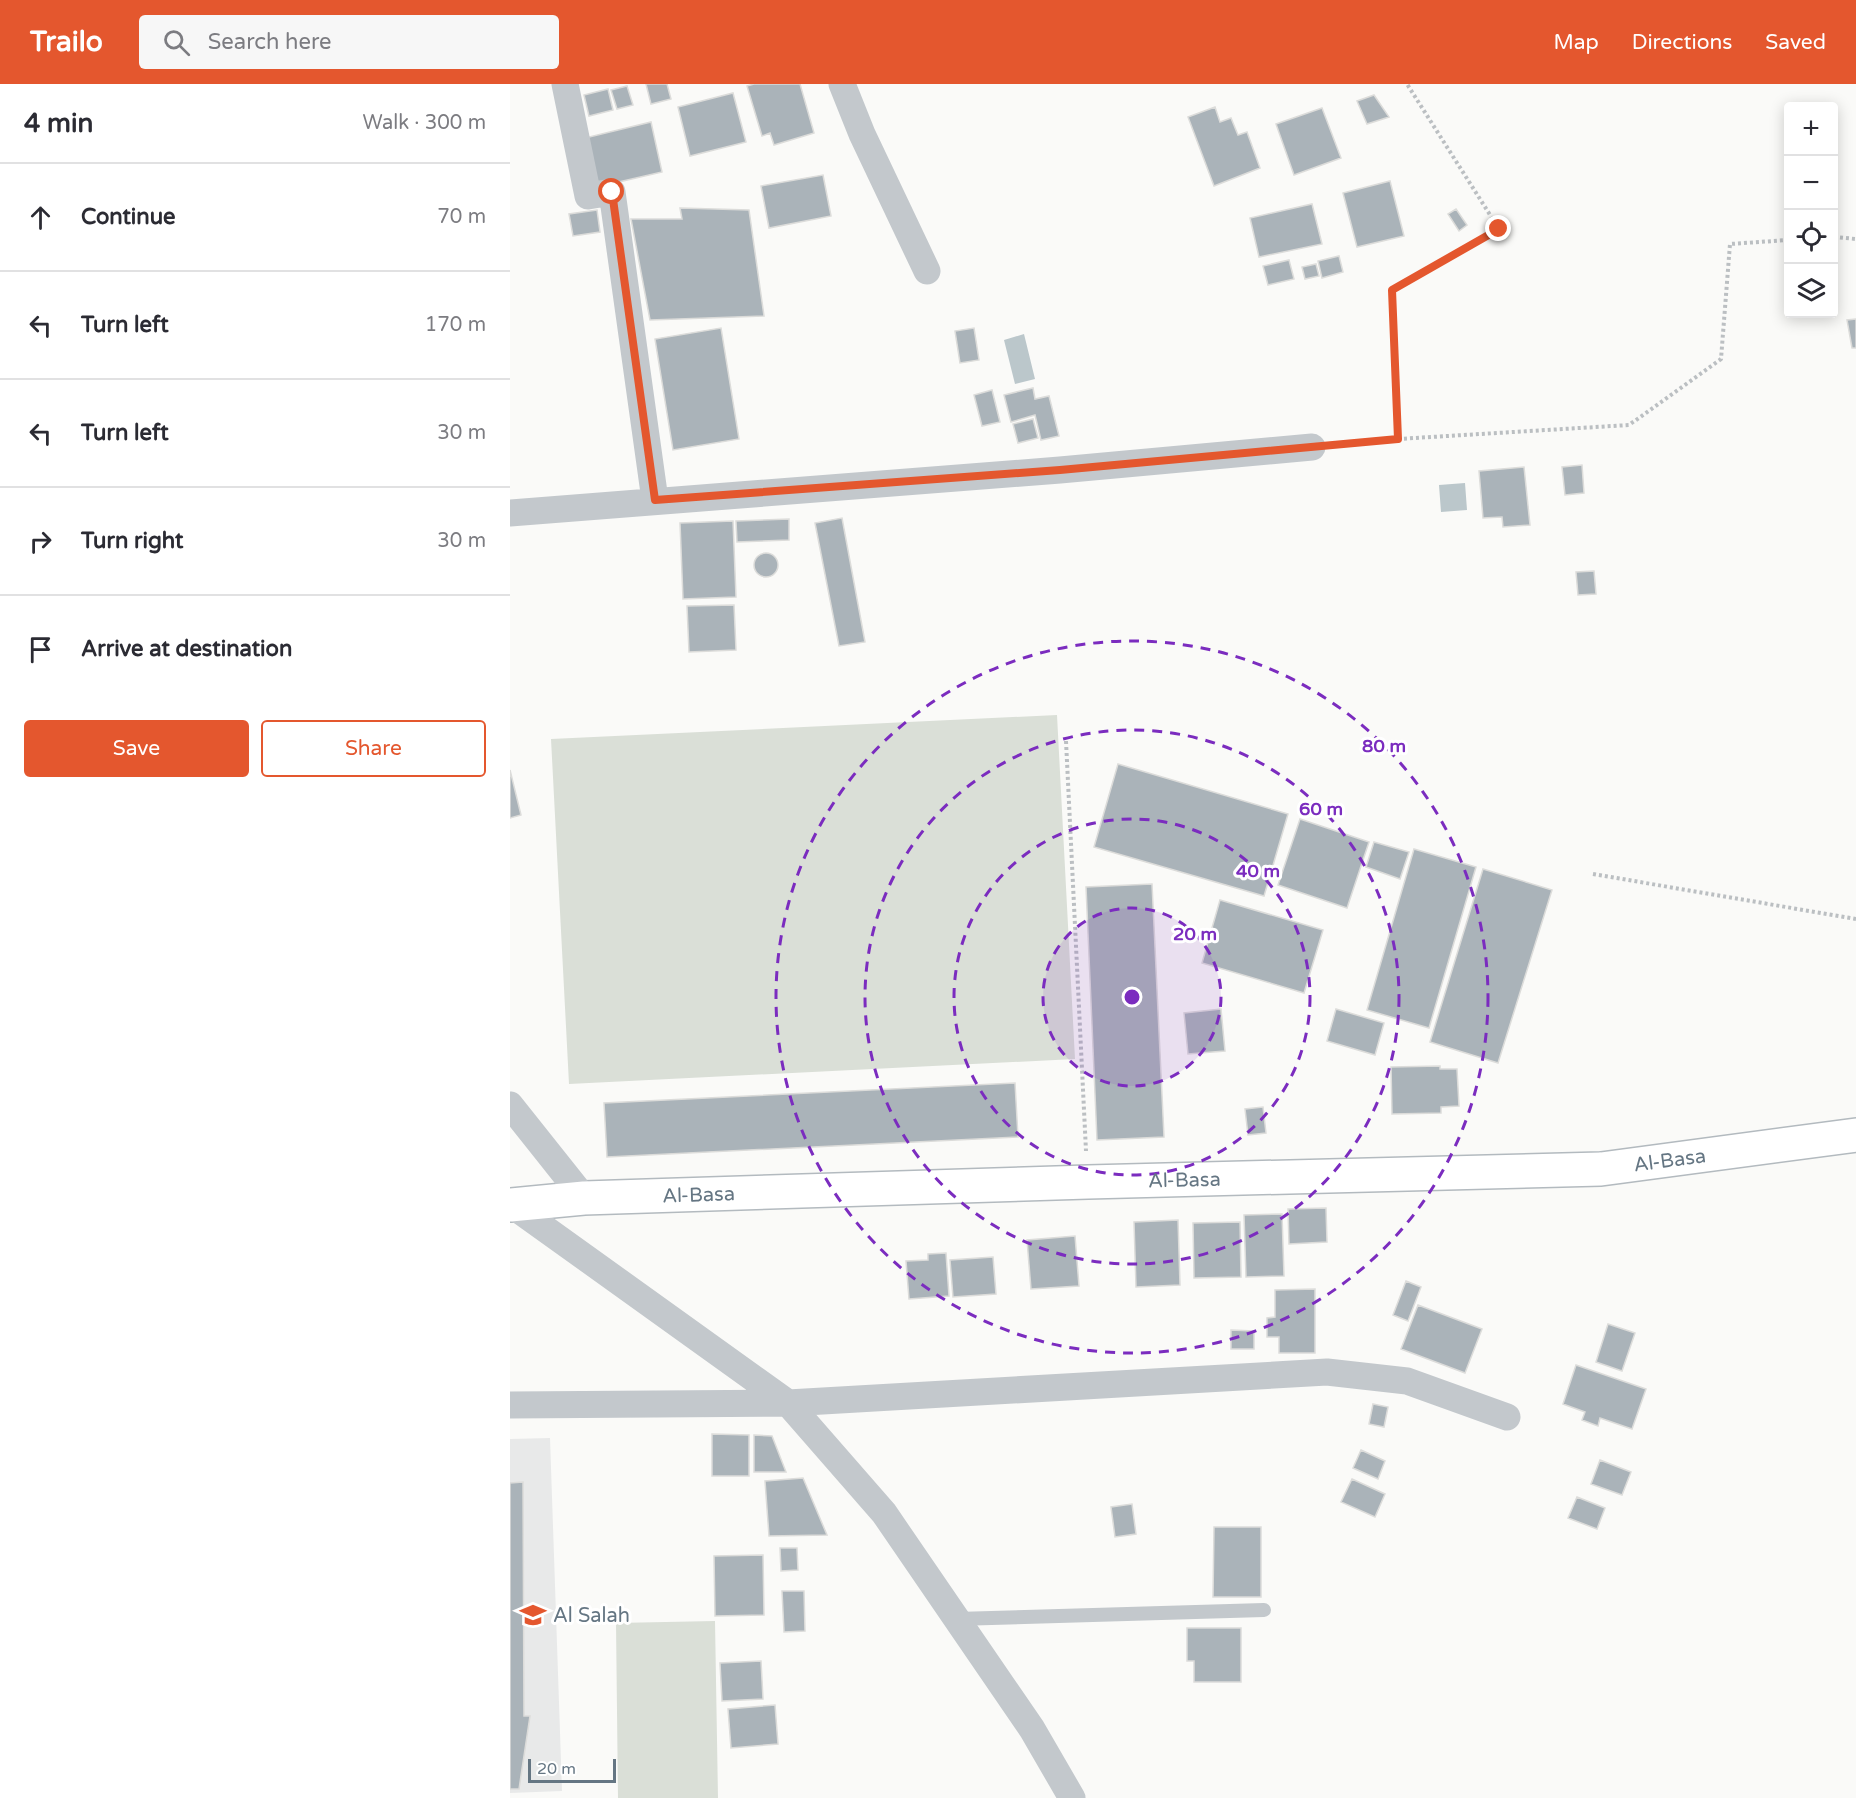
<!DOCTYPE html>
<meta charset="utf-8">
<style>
body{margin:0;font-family:"Varela Round",sans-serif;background:#f7f7f7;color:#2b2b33}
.controls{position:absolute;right:18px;top:18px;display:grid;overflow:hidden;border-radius:6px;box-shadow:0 3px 15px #0003}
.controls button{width:54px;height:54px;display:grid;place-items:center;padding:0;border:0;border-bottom:2px solid #e1e1e2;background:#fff;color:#2b2b33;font:30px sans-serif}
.scale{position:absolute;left:18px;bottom:15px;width:88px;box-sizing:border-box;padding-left:6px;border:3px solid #657683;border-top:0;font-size:16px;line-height:21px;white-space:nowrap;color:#657683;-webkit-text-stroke:4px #fff;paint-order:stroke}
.stop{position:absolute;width:18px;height:18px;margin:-14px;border:4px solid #e4572e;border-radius:50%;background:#fff}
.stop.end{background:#e4572e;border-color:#fff;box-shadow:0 2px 6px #0008}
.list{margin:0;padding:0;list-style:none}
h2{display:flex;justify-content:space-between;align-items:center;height:78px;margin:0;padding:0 24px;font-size:26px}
h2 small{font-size:20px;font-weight:400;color:#7c7c81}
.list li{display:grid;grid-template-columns:39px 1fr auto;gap:18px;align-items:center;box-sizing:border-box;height:108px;padding:0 24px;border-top:2px solid #e1e1e2}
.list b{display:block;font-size:22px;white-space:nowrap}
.list em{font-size:20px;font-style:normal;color:#7c7c81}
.actions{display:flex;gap:12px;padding:18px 24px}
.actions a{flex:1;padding:14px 0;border:2px solid #e4572e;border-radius:6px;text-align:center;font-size:21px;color:#e4572e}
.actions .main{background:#e4572e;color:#fff}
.icon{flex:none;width:33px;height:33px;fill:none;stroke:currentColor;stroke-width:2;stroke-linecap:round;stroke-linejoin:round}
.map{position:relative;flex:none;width:1346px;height:1714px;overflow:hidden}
header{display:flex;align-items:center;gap:36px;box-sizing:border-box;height:84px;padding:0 30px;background:#e4572e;color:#fff}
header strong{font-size:28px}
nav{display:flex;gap:33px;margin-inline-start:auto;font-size:21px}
.search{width:420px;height:54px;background:#f7f7f7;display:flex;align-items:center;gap:15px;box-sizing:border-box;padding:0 21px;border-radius:6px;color:#7c7c81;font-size:22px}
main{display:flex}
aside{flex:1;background:#fff}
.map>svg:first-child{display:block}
</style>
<header>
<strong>Trailo</strong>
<div class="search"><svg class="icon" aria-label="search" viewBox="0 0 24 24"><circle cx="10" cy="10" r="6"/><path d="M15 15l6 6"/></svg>Search here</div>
<nav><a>Map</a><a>Directions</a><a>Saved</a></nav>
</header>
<main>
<aside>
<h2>4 min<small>Walk · 300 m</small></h2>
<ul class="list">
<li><svg class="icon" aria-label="ahead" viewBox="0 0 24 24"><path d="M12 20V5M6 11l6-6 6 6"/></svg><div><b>Continue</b></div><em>70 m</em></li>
<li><svg class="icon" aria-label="left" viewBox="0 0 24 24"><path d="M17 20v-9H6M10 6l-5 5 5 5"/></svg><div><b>Turn left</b></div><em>170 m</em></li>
<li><svg class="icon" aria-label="left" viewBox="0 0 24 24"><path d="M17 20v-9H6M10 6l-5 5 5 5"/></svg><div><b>Turn left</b></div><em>30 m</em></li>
<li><svg class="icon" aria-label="right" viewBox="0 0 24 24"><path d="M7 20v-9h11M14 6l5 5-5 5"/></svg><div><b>Turn right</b></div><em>30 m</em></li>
<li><svg class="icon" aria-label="arrive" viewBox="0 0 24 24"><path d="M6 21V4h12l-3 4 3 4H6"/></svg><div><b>Arrive at destination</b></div></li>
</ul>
<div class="actions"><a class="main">Save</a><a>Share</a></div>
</aside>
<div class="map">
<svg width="1346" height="1714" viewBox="0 0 1346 1714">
<rect width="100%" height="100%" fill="#fafaf8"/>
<path fill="#e8e9e9" d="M40,1354L52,1707L0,1709V1355Z"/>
<path fill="#dadfd7" d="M547,631L565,975L59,1000L41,655Z
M205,1537L208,1714H108L106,1539Z"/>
<path fill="#bbc7cb" d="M514,250L525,295L505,300L494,256Z
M955,399L957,426L931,428L929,401Z"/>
<path fill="#aab3b9" stroke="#dcdcda" stroke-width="1.5" d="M136,0H157L161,15L141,20Z
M244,0H290L304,49L264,61L260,49L252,52L237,2Z
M117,2L123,21L107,25L101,6Z
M98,5L103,26L79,32L74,11Z
M223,9L236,58L180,72L168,23Z
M864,11L879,33L857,40L847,17Z
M705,23L710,38L721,34L728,51L737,48L750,84L704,102L678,33Z
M812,24L831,74L784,91L766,40Z
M141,38L152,88L87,103L75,54Z
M313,91L321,132L259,144L251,102Z
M880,97L894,152L847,163L833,109Z
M802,120L812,160L749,173L740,134Z
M170,124L239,126L254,232L140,236L121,135H172Z
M946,125L957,141L949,147L938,130Z
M87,126L90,148L63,152L59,130Z
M829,172L833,188L812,194L808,177Z
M779,176L784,195L758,201L753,182Z
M806,180L809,192L795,195L792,183Z
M1346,235V264H1342L1337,236Z
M211,244L229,355L163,366L145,255Z
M464,244L469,276L450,279L445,247Z
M523,304L525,315L539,312L549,352L531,356L525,331L501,338L494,311Z
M482,306L490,338L472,342L464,311Z
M523,335L528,354L508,359L503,340Z
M1072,381L1074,409L1055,411L1052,383Z
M1014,383L1020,441L993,443L992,433L973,434L969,387Z
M332,434L355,558L329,562L305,439Z
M279,435V456L227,458L226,437Z
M223,437L226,513L173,515L170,439Z
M244 481a12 12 0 1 1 24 0a12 12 0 1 1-24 0Z
M1084,487L1086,510L1068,511L1066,488Z
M224,521L226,566L179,568L177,522Z
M608,680L778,730L754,812L584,763Z
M0,686L11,731L0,734Z
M790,735L859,758L837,824L768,801Z
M864,758L899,768L890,795L856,783Z
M904,765L966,783L919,944L857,926Z
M973,785L1042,806L988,979L920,958Z
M642,800L654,1053L587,1056L576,803Z
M710,816L813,846L794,909L692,879Z
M711,925L715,967L678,970L674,929Z
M826,925L874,939L865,971L817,957Z
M930,982V985H947L949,1022L931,1023V1029L882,1030L881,983Z
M505,999L508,1053L97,1073L94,1019Z
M753,1023L756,1049L738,1051L735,1025Z
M816,1124L817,1158L779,1160L778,1125Z
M772,1130L774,1192L736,1193L734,1131Z
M668,1136L670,1201L626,1203L624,1138Z
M730,1138L731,1193L684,1194L683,1139Z
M565,1152L569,1202L521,1205L517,1156Z
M436,1169L439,1212L399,1215L396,1177L418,1176V1170Z
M483,1173L486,1210L443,1213L440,1176Z
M896,1197L911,1203L898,1237L883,1231Z
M805,1205V1269H769V1253H757V1234L765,1233V1206Z
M908,1221L972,1245L955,1289L891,1265Z
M1098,1240L1125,1249L1112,1287L1086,1278Z
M721,1246L744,1247V1265H721Z
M1066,1281L1136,1305L1122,1345L1090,1334L1088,1342L1072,1336L1075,1328L1053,1320Z
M863,1320L878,1323L874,1343L859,1340Z
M202,1350L239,1351V1392H202Z
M244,1351L262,1352L276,1388H244Z
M851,1366L875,1377L868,1395L843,1384Z
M1090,1376L1121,1388L1112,1411L1081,1400Z
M293,1394L317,1451L259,1452L255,1397Z
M842,1395L875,1410L865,1433L831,1418Z
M13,1398L14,1632H20L9,1705H0V1399Z
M1067,1413L1095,1424L1087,1445L1058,1434Z
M622,1420L626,1450L605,1453L601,1423Z
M704,1443H751V1513H703Z
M270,1464H287L288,1486L271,1487Z
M253,1471L254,1531L205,1532L204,1472Z
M272,1507H294L295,1547L274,1548Z
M677,1544H731V1598H684V1577H677Z
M251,1577L253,1615L212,1617L210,1579Z
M265,1621L268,1660L221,1664L218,1625Z"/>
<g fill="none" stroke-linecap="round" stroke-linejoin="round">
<g stroke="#b3babf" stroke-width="36">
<g id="secondary">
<path id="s1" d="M0,1121L74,1114L578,1098L1091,1085L1346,1051"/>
</g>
</g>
<path stroke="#bbbfc2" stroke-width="4" stroke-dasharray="3 3" stroke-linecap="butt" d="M1324,153L1346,155
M888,355L1119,341L1211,275L1220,160L1278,156
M830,360L888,355L882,206L989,145L897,0
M556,657L576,1067
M1083,790L1346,835"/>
<path stroke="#c3c8cc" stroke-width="14" d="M446,1535L754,1526"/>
<path stroke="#c3c8cc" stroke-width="27" d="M55,0L78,112L102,108L145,416
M332,0L352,50L417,187
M0,429L550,386L802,363
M0,1021L74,1114
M2,1121L278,1319L374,1429L522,1645L562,1714
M0,1321L278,1319L817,1288L897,1297L997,1333"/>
<use href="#secondary" stroke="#fff" stroke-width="33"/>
</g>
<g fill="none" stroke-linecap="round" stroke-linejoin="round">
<path stroke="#e4572e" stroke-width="8" d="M102,108L145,416L550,386L888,355L882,206L989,145"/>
</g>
<circle cx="622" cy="913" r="89" fill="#7b2cbf" fill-opacity=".12"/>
<g fill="none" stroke="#7b2cbf" stroke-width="3" stroke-dasharray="10 8">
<circle cx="622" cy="913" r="89"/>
<circle cx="622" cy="913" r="178"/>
<circle cx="622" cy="913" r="267"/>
<circle cx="622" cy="913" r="356"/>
</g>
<defs>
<g id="school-bare" transform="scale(2.07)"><path d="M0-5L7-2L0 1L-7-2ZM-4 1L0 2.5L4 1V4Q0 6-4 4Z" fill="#e4572e" stroke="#fff" stroke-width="2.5" paint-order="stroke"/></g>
</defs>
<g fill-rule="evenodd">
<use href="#school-bare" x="23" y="1531"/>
</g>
<g text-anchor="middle" stroke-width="6" stroke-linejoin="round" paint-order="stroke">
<g font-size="20" fill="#657683" stroke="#fff">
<text dy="7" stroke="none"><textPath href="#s1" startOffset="1161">Al-Basa</textPath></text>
<text dy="7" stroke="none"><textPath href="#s1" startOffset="675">Al-Basa</textPath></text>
<text dy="7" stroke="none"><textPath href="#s1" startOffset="189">Al-Basa</textPath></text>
</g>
<g font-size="20" fill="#657683" stroke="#fff" text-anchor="start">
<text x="43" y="1538">Al Salah</text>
</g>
</g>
<circle cx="622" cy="913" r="9" fill="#7b2cbf" stroke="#fff" stroke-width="3"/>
<g font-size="18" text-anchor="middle" font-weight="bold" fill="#7b2cbf" stroke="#fff" stroke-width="6" stroke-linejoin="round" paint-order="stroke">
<text x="874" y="668">80 m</text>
<text x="811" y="731">60 m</text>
<text x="748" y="793">40 m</text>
<text x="685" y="856">20 m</text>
</g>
</svg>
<div class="controls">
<button>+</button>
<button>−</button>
<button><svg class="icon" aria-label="locate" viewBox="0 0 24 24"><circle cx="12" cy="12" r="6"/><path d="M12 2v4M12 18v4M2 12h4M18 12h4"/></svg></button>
<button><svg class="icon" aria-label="layers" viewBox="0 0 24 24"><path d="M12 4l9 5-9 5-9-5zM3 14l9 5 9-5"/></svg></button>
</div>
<div class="scale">20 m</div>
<div class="stop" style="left:102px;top:108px"></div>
<div class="stop end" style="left:989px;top:145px"></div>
</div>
</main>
